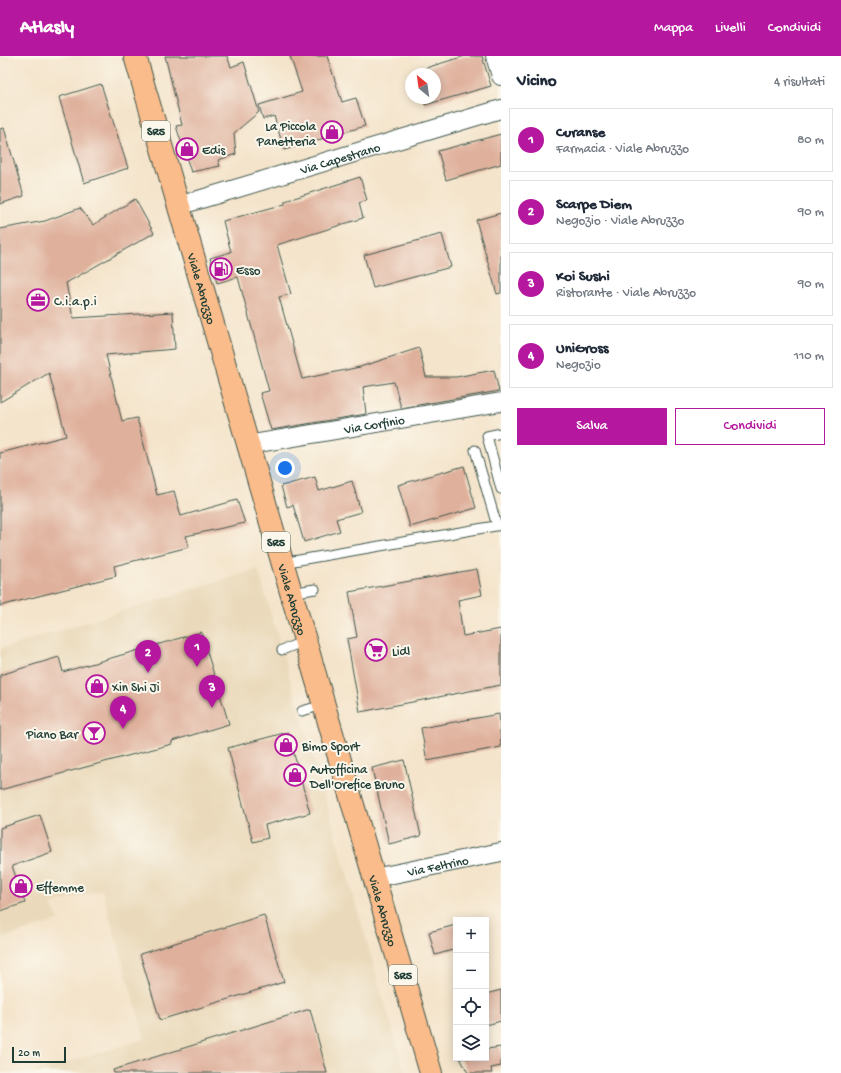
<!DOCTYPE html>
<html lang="it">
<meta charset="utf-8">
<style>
body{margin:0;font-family:"Gochi Hand",sans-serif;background:#f2f2f3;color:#1f2937}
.controls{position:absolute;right:12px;bottom:12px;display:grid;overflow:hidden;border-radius:0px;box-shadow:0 2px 10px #0003}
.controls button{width:36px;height:36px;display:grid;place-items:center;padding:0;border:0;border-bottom:1px solid #e0e1e3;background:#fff;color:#1f2937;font:20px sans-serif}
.compass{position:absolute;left:405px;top:12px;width:36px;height:36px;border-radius:50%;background:#fff;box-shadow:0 2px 10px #0003;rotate:331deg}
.scale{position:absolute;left:12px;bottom:10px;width:54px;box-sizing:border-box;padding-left:4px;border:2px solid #1f3d34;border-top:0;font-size:11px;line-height:14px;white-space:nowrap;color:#1f3d34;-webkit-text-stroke:3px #fbf7ec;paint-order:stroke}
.you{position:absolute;left:285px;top:412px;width:14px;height:14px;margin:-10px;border:3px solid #fff;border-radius:50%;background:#1a73e8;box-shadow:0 0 0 6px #1a73e833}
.badge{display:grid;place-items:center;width:26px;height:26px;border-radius:50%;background:#b5179e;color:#fff;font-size:13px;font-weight:700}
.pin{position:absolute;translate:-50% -33px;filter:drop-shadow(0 1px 2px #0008)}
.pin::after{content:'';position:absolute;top:21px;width:14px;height:12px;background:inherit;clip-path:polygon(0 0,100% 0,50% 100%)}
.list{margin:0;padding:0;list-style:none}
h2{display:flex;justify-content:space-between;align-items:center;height:52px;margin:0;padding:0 16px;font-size:17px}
h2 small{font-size:13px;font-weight:400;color:#747a83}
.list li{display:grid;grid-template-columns:26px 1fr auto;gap:12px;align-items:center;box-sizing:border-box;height:64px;margin:0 8px 8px;padding:0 8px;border:1px solid #e0e1e3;border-radius:0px}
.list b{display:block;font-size:15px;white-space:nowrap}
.list p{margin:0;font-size:13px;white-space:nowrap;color:#747a83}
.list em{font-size:13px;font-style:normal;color:#747a83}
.actions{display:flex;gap:8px;padding:12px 16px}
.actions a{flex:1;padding:9px 0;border:1px solid #b5179e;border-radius:0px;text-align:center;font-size:14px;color:#b5179e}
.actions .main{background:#b5179e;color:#fff}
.icon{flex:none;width:22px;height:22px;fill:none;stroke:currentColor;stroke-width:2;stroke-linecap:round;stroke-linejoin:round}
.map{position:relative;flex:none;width:501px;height:1017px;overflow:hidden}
header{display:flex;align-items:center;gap:24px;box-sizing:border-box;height:56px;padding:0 20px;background:#b5179e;color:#fff}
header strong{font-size:19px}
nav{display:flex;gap:22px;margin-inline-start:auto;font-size:14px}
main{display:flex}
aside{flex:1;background:#fff}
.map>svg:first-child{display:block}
</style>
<header>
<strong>Atlasly</strong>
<nav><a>Mappa</a><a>Livelli</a><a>Condividi</a></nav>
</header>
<main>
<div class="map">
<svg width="501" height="1017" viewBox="0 0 501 1017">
<rect width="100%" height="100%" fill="#fbf7ec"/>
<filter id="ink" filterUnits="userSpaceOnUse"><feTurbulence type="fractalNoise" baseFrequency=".025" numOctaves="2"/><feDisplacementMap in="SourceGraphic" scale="8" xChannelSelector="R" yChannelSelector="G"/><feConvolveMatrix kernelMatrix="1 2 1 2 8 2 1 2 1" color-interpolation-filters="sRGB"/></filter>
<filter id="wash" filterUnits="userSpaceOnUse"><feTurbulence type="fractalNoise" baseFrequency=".012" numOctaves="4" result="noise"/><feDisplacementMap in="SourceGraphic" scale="16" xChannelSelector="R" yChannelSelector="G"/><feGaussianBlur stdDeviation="0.9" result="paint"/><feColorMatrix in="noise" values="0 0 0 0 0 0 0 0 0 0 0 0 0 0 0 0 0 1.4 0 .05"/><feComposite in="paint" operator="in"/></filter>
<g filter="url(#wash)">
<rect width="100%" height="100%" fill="#f4e4cb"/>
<path fill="#ead9ba" d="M258,513L405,1017H32L145,983L102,834L51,849L59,864L0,883V593Z"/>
<g id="blocks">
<path fill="#dfb19c" d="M165,0H227L231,11L244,6L259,56L234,77L236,98L218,104L220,110L191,116L176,70L182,69Z
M290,0H327L342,46L356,42L365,70L284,94L274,60L263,63L259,49L302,36Z
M465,0H482L491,30L425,49L423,42H435V18H416V15Z
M101,28L128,112L84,127L59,41Z
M4,72L24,140L0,148V73Z
M501,78V108L446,124L438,95Z
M360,121L367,144L359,147L363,162L277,189L291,238L279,241L302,323L360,311L419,292L426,321H456L494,314L499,335L401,352L394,326L363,331L366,358L271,374L260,337L269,335L238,221L217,227L210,202L231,196L223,165L285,148V145Z
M135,143L154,177L66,227L73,262L173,256L175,293L106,299L122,365L137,362L157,439L174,435L181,460L237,444L245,467L186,480L189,491L114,510L116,520L0,550V397L66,380L49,317L0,346V173L45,165L80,152L93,169Z
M501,157V237L497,238L476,164Z
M442,178L451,211L373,232L364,199Z
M464,410L476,452L410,471L398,429Z
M315,421L319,435L352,425L361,456L336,463L340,475L304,486L293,449L287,451L281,430Z
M477,513L482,539L458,544L463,580L501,573V629L360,656L347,583L357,581L349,536Z
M201,576L229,668L172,685V688L0,734V619L59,601L63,616Z
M499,658L501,691L427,705L421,672Z
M288,676L310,757L265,769L268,782L253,786L228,692Z
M404,704L421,780L389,788L372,712Z
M40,759L52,796L12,810L25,847L0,855V772Z
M264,859L284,926L160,964L140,898Z
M456,869V893L435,899L429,876Z
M501,934V965L486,969V938Z
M310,953L327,1017H114L113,1014Z
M501,991V1010L491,1012L492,1017H468L460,1002H487V993Z"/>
</g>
</g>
<g filter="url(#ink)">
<use href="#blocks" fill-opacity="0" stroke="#3f564b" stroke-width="1"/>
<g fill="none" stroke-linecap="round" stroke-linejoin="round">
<g stroke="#3f564b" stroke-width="11">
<path id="service" d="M501,377L487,380L501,433
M475,394L497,470
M282,507L501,469
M291,537L315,533
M282,594L305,585
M302,655L323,649"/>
</g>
<g stroke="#3f564b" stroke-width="20">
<g id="minor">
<path d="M495,0L501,20"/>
<path id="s1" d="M178,150L501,53"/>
<path id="s2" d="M247,389L501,346"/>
<path id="s3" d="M374,822L501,796"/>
</g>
</g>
<g stroke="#3f564b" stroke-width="24">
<g id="primary">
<path id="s4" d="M135,0L431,1017"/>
</g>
</g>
<use href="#service" stroke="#fff" stroke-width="9"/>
<use href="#minor" stroke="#fff" stroke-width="18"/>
<use href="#primary" stroke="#fabc8b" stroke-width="22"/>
</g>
</g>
<defs>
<g id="shop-ring" transform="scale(1.15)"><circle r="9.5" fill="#fbf7ec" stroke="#b5179e" stroke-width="1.5"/><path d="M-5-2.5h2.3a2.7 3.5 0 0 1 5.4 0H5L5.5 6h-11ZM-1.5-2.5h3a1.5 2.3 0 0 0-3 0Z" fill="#b5179e"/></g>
<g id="fuel-ring" transform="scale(1.15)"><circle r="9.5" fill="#fbf7ec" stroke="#b5179e" stroke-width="1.5"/><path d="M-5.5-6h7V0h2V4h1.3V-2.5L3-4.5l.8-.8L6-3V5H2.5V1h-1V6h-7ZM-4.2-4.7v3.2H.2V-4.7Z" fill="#b5179e"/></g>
<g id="office-ring" transform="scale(1.15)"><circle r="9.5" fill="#fbf7ec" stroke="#b5179e" stroke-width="1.5"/><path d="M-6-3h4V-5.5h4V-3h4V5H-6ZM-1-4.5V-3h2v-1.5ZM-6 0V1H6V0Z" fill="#b5179e"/></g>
<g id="supermarket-ring" transform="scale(1.15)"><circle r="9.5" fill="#fbf7ec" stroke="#b5179e" stroke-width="1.5"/><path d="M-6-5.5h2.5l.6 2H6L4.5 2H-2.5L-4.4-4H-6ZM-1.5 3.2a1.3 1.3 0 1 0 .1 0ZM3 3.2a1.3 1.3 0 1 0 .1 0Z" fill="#b5179e"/></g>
<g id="bar-ring" transform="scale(1.15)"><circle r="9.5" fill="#fbf7ec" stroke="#b5179e" stroke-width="1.5"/><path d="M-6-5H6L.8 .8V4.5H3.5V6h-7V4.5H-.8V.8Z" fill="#b5179e"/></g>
</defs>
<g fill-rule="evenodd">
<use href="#shop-ring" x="332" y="76"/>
<use href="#shop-ring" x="187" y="93"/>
<use href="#fuel-ring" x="221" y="213"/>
<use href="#office-ring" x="38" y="244"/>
<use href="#supermarket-ring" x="376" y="594"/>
<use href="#shop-ring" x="97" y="630"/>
<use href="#bar-ring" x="94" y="677"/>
<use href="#shop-ring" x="286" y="689"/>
<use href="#shop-ring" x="295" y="719"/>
<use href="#shop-ring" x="21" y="830"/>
</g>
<g text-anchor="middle" stroke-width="4" stroke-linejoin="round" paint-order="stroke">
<g fill="#fbf7ec" stroke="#61756b" stroke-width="1">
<rect x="142" y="65" width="28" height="20" rx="3"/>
<rect x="262" y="476" width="28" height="20" rx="3"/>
<rect x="389" y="909" width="28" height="20" rx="3"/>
</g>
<g font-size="12" font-weight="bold" fill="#1f3d34">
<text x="156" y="79">SR5</text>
<text x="276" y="490">SR5</text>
<text x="403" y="923">SR5</text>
</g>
<g font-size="13" fill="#1f3d34" stroke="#fbf7ec" text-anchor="start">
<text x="316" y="74" text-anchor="end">La Piccola<tspan x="316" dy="15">Panetteria</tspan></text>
<text x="202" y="98">Edis</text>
<text x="236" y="218">Esso</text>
<text x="54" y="249">C.i.a.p.i</text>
<text x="392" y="599">Lidl</text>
<text x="112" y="635">Xin Shi Ji</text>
<text x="78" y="682" text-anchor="end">Piano Bar</text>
<text x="302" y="694">Bimo Sport</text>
<text x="310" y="717">Autofficina<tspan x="310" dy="15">Dell'Orefice Bruno</tspan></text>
<text x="36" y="835">Effemme</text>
</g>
<g font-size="13" fill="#1f3d34" stroke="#fbf7ec">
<text dy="5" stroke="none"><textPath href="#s1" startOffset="169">Via Capestrano</textPath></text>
<text dy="5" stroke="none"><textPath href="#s4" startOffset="242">Viale Abruzzo</textPath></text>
<text dy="5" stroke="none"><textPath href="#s2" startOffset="129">Via Corfinio</textPath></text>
<text dy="5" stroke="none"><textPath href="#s4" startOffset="566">Viale Abruzzo</textPath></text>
<text dy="5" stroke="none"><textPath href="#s3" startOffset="65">Via Feltrino</textPath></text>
<text dy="5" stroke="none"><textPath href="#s4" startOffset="890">Viale Abruzzo</textPath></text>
</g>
</g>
</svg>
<div class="controls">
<button>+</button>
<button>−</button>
<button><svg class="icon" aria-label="locate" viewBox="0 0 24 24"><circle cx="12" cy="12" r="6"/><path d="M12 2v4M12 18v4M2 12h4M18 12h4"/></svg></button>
<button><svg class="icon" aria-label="layers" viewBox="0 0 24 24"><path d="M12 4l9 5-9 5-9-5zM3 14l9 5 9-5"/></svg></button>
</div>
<svg class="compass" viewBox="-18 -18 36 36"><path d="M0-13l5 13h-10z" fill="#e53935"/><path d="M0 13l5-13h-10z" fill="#747a83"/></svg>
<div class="scale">20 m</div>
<div class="you"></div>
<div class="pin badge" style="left:197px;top:611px">1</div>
<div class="pin badge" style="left:148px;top:617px">2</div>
<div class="pin badge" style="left:212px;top:652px">3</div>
<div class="pin badge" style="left:123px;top:673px">4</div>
</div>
<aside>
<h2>Vicino<small>4 risultati</small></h2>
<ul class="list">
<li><span class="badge">1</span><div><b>Curanse</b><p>Farmacia · Viale Abruzzo</p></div><em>80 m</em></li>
<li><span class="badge">2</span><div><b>Scarpe Diem</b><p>Negozio · Viale Abruzzo</p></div><em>90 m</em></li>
<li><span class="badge">3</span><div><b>Koi Sushi</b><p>Ristorante · Viale Abruzzo</p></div><em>90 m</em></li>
<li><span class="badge">4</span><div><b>UniGross</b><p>Negozio</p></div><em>110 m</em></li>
</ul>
<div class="actions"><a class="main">Salva</a><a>Condividi</a></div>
</aside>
</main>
